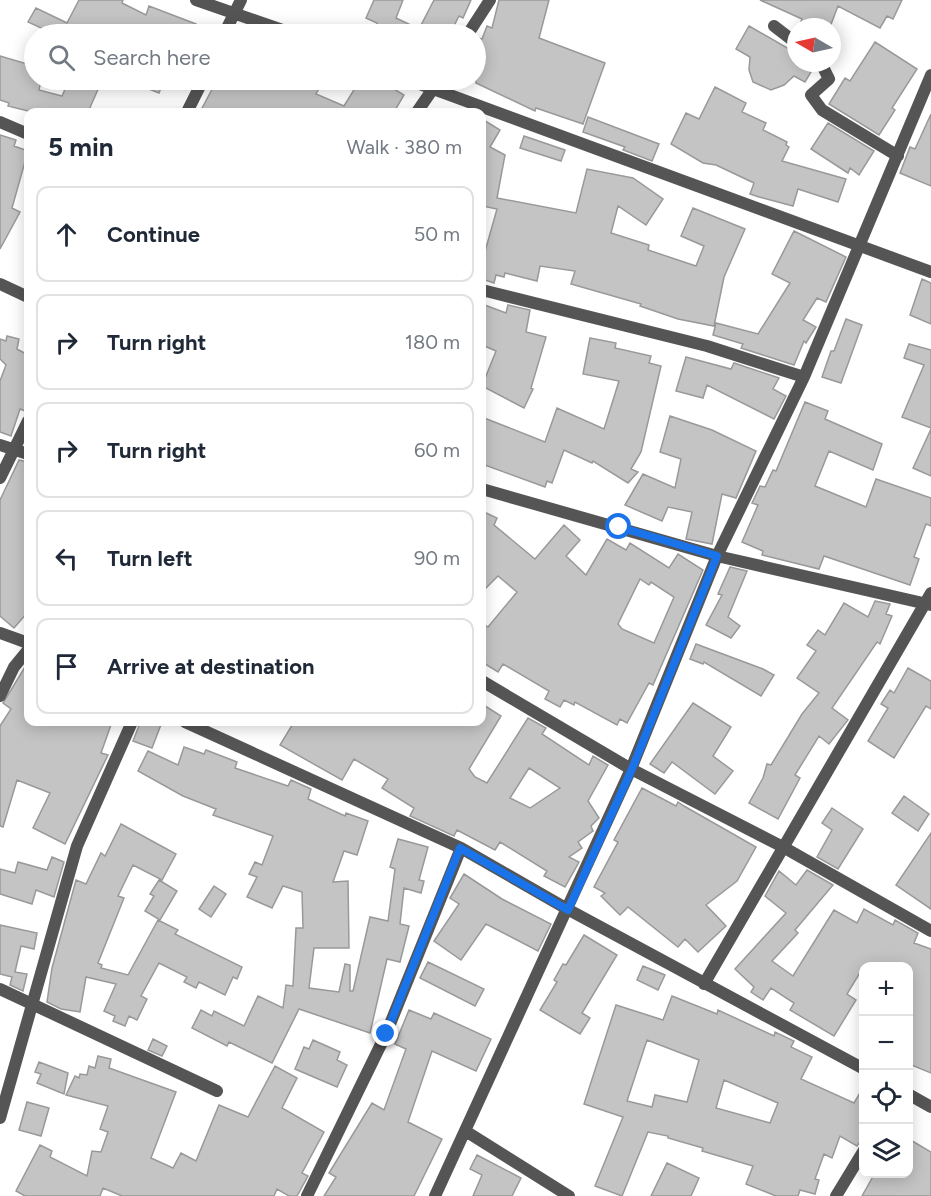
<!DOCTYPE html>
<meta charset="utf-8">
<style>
body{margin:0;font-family:Figtree,sans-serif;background:#f6f6f7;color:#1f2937}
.controls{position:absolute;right:18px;bottom:18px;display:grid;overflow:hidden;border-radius:12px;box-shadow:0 3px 15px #0003}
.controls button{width:54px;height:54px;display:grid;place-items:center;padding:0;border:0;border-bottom:2px solid #e0e1e3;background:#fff;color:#1f2937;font:30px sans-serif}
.compass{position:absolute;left:787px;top:18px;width:54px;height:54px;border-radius:50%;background:#fff;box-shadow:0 3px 15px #0003;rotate:279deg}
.stop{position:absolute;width:18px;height:18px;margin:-14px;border:4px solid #1a73e8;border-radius:50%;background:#fff}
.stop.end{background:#1a73e8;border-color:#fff;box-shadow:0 2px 6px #0008}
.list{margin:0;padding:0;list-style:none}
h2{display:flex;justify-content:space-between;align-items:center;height:78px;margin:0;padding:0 24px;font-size:26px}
h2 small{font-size:20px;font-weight:400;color:#747a83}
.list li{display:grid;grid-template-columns:39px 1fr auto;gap:18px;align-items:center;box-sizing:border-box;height:96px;margin:0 12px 12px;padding:0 12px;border:2px solid #e0e1e3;border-radius:12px}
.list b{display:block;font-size:22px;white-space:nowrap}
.list em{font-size:20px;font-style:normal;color:#747a83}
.icon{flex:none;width:33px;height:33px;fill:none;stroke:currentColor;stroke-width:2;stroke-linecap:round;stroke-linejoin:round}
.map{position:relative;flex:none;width:931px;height:1196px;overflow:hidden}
.search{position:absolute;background:#fff;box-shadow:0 3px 15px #0003;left:24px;top:24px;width:462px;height:66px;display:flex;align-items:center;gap:15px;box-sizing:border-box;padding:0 21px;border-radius:33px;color:#747a83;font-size:22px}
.panel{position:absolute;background:#fff;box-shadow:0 3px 15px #0003;left:24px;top:108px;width:462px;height:618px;border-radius:12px}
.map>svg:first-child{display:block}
</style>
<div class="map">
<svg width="931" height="1196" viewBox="0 0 931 1196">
<rect width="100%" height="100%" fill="#fff"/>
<path fill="#c4c4c4" stroke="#999" stroke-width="1.5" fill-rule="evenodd" d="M79,0H123L122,3L146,15L149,6L196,24L192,34H54L28,22L36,8L67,23Z
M374,0H403L396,18L419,29L434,0H471L463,18L459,16L450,34H371L377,23L366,18Z
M499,0H549L539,38L605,63L583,124L536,108L535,111L476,83V45L478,38L482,39L487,26L492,28Z
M760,0H902L893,19L887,16L880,28L838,6L830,27H799L802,19Z
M749,26L796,53V63H813L814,67L805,82L794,76L784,85L771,90L753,82L749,70L750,57L736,49Z
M875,42L917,69L892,108L895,110L879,135L829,104L845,78L850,81Z
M0,56L34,66V80H41L39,90L62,96L69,80H87L100,85L88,112H32L8,106L9,103L0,100Z
M126,80H164L159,93Z
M217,80H324L316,94L344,106L360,80H379L404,95L394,112H200Z
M715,87L746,103L742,112L766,123L763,130L787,142L786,145L789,147L782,161L846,179L838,202L798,189L793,206L759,197L750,194L754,183L716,165L703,163L671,144L686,113L699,119Z
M931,114V186L900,173L910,147L915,149Z
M588,117L659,144L652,161L623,150L625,147L583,132Z
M482,119L500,130L490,147L505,155L497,198L576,213L587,169L633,178L663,199L646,225L618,206L611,233L649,245L648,250L696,266L704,246L681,236L693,208L745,229L724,277L714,326L678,319L640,306L641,304L571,284L575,271L540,266L537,281L505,273L504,277L496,275L494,283L482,279L484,271L482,270V262L497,209L482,206Z
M828,123L874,151L859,175L850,168L848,173L811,149Z
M0,135L16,140L14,146L28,151L12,208L20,212L0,249Z
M524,136L565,150L561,161L520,148Z
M794,231L846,257L826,302L817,298L803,320L816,327L806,343L804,341L794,365L741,348L743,344L713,335L716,323L758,334L790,283L772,274Z
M922,279L931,283V324L910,315Z
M482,304L506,313L508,305L530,310L526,332L546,337L531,388L533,389L524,408L482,386L496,351L482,345Z
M846,319L862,325L841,383L822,377L831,351H834Z
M7,336L19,339L17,349L28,355V403L25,411L20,409L11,436L0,432V381L6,365L0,359V339L6,341Z
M590,338L616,343L615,348L651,356L649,363L661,366L641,452L631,469L638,472L628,483L593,461L592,463L564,450L552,483L547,481L545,487L482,464V417L545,442L557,408L604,429L619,381L583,374Z
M909,344L931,350V428L902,417L924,365L904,358Z
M686,357L731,369L734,363L779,378L773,389L786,396L774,419L707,385L703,398L676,391Z
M805,402L828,411L825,419L882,444L873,470L829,451L815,486L866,507L876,479L931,498V526L926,524L914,557L919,559L910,585L824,556L819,569L762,555L763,551L742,542L758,505L752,503L760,486L765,487L773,470L776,471Z
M670,416L712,430L756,451L736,498L722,494L712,544L686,539L692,512L668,507L662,521L625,505L643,474L675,488L681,459L660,452Z
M931,429V476L913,468Z
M19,460L28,462V519L25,527L28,529V612L14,628L0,616V500Z
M482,511L497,518L494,525L535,559L564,525L580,540L566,556L586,575L607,539L626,550L630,543L669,568L678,554L703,570L653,685L649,683L627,723L620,719L617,725L575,702L574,705L564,700L560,707L545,699L549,691L503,664L498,672L482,662V623L488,627L517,592L498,576L482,592ZM640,579L649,585L651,582L674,597L654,643L622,629L618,624Z
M730,567L747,571L728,617L740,626L731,638L706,625L722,595L718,594Z
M875,601L890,604L886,614L892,616L880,644L877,642L832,708L848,720L829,744L819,736L795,775L800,778L778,819L749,803L763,778L767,764L771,765L802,714L819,693L797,678L816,651L807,645L818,630L825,635L844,603L868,617Z
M696,644L763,669L774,675L761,696L704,662L703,664L690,659Z
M28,662V722H112L101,753L108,755L65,844L33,828L50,793L17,780L3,827L0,826V726L11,709L3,703Z
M908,668L931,681V709L926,706L894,758L868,741L888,708L881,704L890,690L894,693Z
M693,703L731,727L713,756L733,771L715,794L672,762L664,773L650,764Z
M482,704L501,716L469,769L475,777L487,783L528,718L546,728L542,734L589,765L593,756L608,765L588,801L599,818L591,826L593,831L578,842L582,848L569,857L579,862L565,887L544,876L547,871L500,842L495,850L457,830L454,836L410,816L414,808L382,788L388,779L354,759L342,780L280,745L294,722H482ZM529,768L560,788L530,808L510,798Z
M140,723L162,722L152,748L133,741Z
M184,747L204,754L206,750L237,762L235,768L288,786L291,780L311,789L308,799L345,816L346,813L368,821L357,855L344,851L333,882L348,881L349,948H314L309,988L339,992L345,964L350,965V991H353L370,917L388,921L395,869L390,867L398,839L428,847L419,880L424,881L421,893L404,888L400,924L409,926L400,962L387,959L370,1033L299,1009L272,1063L229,1042L227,1046L192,1028L201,1010L212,1016L214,1011L244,1026L258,996L283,1008L286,985L293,986L296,928H303L302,892L283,886L272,908L247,897L257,877L249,874L255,862L262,865L273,836L213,815L216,809L183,796L138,771L148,751L178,765Z
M642,788L676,806L678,802L684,806L756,847L737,881L706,905L726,926L698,952L685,939L678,947L628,907L620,915L601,896L605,893L594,887L618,842L614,840Z
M904,796L929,814L918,831L892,813Z
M832,808L863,829L838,869L817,857L832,830L822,823Z
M121,824L176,854L162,880L133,865L118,896L124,898L98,963L102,965L101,968L128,975L158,920L178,930L175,934L242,967L237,979L233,977L225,995L199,982L196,988L184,982L187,977L159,963L141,996L147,999L137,1020L129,1016L125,1026L113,1021L115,1016L104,1011L116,984L86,977L80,1012L61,1009L47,1002L52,968L76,880L86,884L101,853L105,856Z
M931,833V909L896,885Z
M52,857L64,862L54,897L36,890L32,904L0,894V869L15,873L18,862L47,870Z
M807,870L833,885L795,930L798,933L772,961L793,976L834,910L857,923L864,909L893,925L895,920L918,933L914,943L931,949V1073L909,1064V966H864L847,994L856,1000L834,1036L790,1010L794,1003L771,988L763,1000L751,992L754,987L735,969L786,913L765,896L779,871L796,885Z
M464,874L502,899L551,924L538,951L486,924L461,960L434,941L459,904L450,898Z
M159,880L177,891L160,920L145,911L154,896L150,894Z
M214,886L226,894L211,917L199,909Z
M0,925L37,933L34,949L21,946L15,972L27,974L23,991L10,985L12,977L0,974Z
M584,935L617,955L582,1013L590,1018L580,1034L540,1010L557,982L554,980L563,964L566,965Z
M428,962L484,989L475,1006L420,978Z
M643,966L665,975L658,990L637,980Z
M672,996L717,1014L718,1010L774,1036L775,1032L794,1041L791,1047L812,1057L801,1079L854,1103L864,1086V1136L857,1146L840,1136L832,1158L824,1154L815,1179L819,1180L815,1194L800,1190L798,1196H776L746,1184L753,1166L702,1151L703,1148L668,1138V1136L648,1132L622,1196L595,1186L623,1117L584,1104L616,1005L663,1020ZM647,1040L699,1060L687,1102L655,1095L652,1107L627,1101ZM724,1080L778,1103L770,1123L716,1108Z
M409,1010L431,1019L434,1013L491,1039L476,1071L432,1051L408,1122L442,1139L414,1196H324L336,1177L329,1173L372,1103L384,1110L406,1049L395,1044Z
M153,1039L167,1046L162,1056L148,1050Z
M313,1040L340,1052L337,1060L347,1065L337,1087L295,1069L304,1047L309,1049Z
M98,1056L111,1059L109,1068L176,1092L151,1158L173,1168L181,1153L196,1161L219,1105L248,1117L275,1066L297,1078L282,1108L324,1132L302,1173L308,1176L297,1196H289L277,1189L274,1196H122L103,1188L100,1196H25L16,1191L40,1145L52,1151L50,1157L87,1176L92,1151L101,1152L108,1132L100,1129L108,1106L66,1095L75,1076L79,1078L80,1074L87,1075L89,1066L95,1068Z
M39,1062L68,1073L64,1094L37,1083L41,1074L35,1072Z
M27,1102L49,1108L41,1136L19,1130Z
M909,1139L931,1152V1196H862L875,1173H909Z
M477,1155L521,1178L512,1196H473L482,1175L470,1169Z
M667,1163L699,1178L691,1196H651Z"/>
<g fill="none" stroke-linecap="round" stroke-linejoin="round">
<path stroke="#555" stroke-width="12" d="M196,0L294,34
M774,26L796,43
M224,34L241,0
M468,34L490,0
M821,63L829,79L811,95L822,110L898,156
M409,80L931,272
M187,112L203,80
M417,112L439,80
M0,122L28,134
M0,284L28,297
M482,290L707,346L804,377
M0,445L28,454
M0,478L28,421
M482,489L717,556L931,605
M0,633L28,643
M482,681L631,769L783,847L931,931
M0,696L14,667L28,650
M185,722L461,848L569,910L864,1069
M704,984L931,593
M0,989L217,1091
M908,1094L931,1107
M0,1118L77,846L132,722
M467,1132L569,1196
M307,1196L386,1034L461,848
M435,1196L631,769L717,556L804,377L931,75
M836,1196L864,1150"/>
</g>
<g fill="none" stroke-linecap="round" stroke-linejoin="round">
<path stroke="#1a73e8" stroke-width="8" d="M386,1034L460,848L568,910L632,769L717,556L619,527"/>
</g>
</svg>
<div class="controls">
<button>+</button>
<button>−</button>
<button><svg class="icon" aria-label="locate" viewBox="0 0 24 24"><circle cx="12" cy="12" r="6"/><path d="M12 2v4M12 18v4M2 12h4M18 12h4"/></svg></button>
<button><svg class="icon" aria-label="layers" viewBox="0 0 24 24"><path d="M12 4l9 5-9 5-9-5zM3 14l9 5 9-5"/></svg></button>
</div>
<svg class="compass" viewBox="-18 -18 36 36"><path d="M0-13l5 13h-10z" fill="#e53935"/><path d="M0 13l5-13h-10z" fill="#747a83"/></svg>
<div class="stop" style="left:619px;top:527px"></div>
<div class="stop end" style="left:386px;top:1034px"></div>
<div class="search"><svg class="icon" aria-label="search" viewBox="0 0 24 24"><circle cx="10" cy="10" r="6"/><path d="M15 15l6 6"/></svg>Search here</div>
<section class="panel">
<h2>5 min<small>Walk · 380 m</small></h2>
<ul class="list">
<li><svg class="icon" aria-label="ahead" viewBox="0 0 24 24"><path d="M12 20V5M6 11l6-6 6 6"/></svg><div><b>Continue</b></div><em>50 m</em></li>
<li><svg class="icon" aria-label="right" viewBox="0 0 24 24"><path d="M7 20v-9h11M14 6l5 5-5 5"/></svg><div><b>Turn right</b></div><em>180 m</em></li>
<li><svg class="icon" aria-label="right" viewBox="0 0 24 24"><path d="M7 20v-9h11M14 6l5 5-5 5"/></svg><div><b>Turn right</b></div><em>60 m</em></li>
<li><svg class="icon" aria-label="left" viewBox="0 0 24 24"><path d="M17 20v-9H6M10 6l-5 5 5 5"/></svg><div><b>Turn left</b></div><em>90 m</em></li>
<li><svg class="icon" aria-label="arrive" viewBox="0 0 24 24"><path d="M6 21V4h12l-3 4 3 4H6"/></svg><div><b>Arrive at destination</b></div></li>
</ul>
</section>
</div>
